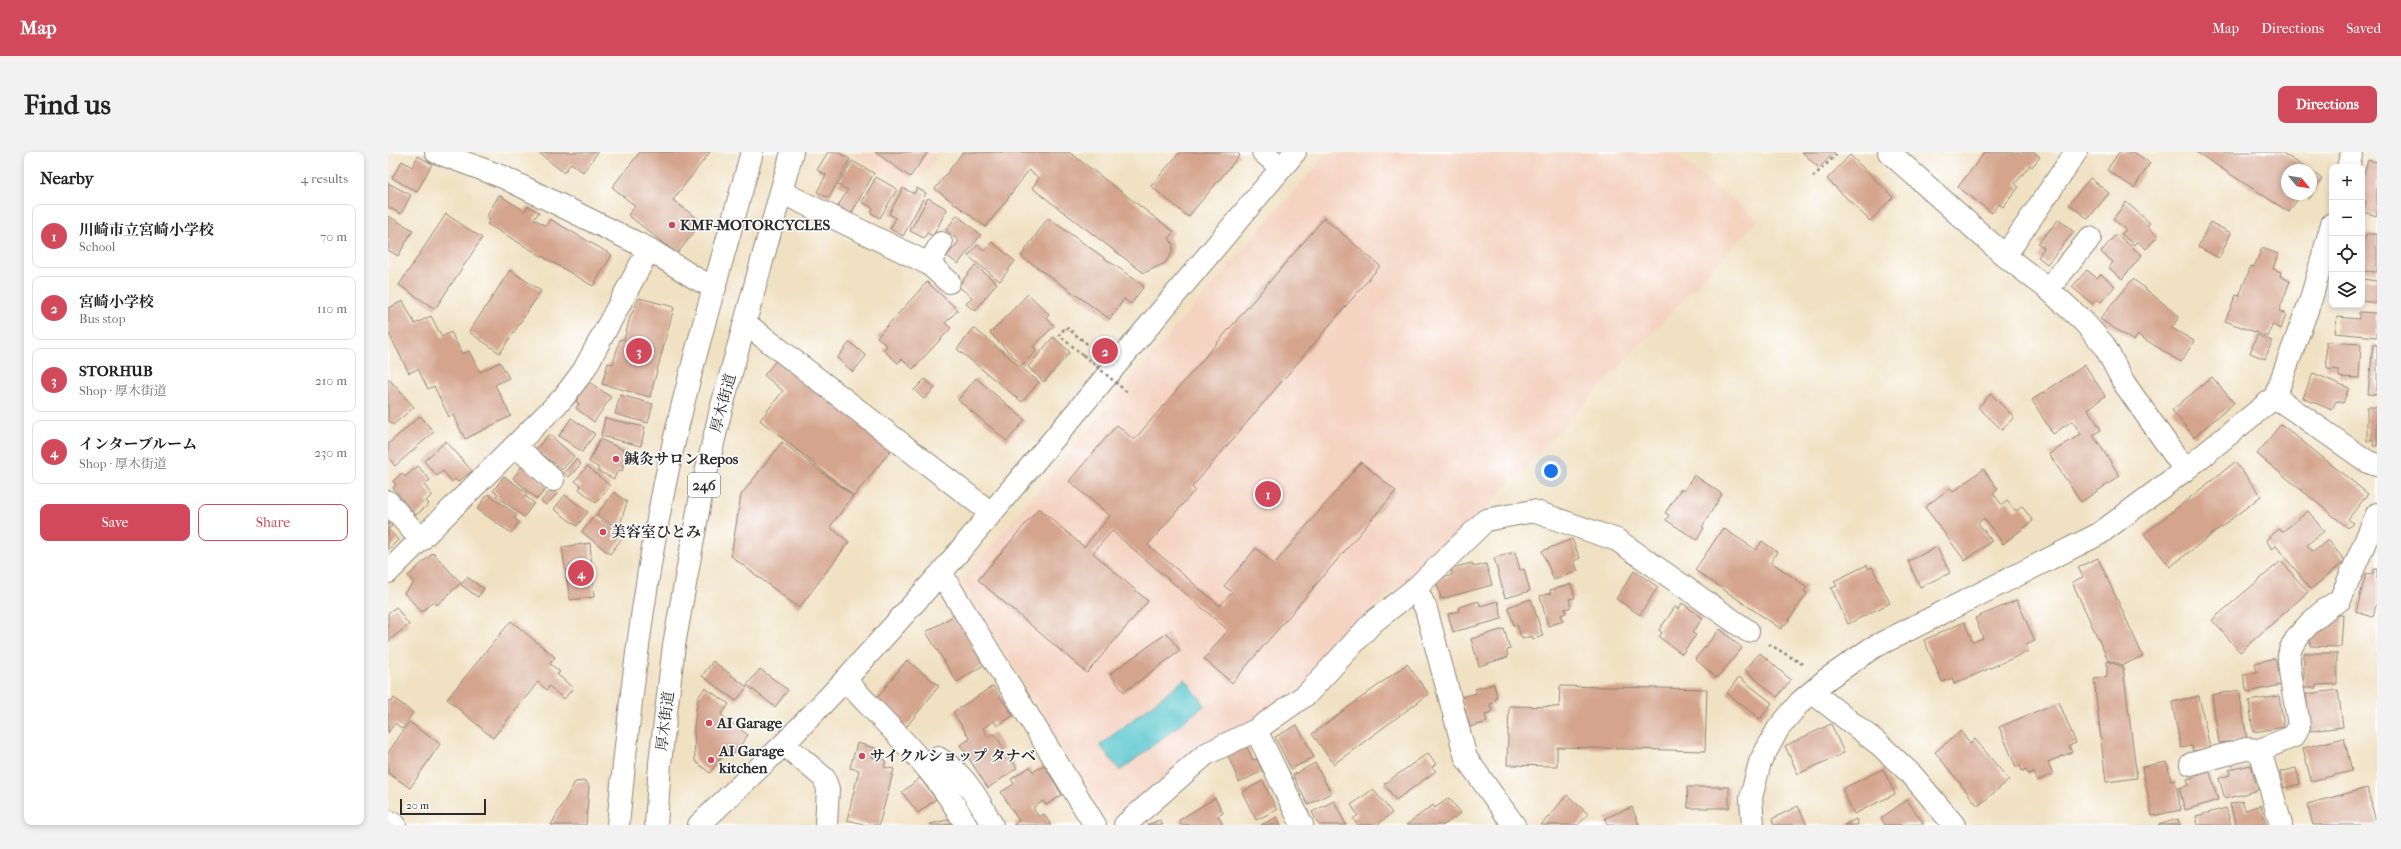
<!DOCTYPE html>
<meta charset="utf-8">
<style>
body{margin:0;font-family:"IM FELL French Canon","Noto Serif JP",serif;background:#f2f2f2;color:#222}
.controls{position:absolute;right:12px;top:12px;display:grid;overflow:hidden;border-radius:8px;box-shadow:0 2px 6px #0003}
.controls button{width:36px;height:36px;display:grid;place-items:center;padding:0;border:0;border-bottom:1px solid #e0e0e0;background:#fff;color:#222;font:20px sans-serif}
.compass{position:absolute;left:1893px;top:12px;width:36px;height:36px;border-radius:50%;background:#fff;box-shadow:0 2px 6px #0003;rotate:120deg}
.scale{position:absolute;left:12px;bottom:10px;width:86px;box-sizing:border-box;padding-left:4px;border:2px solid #2b2b2b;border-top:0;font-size:11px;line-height:14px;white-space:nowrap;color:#2b2b2b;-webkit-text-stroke:3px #fff;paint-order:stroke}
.you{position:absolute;left:1163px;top:319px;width:14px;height:14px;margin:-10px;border:3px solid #fff;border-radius:50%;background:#1a73e8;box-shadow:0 0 0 6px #1a73e833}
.badge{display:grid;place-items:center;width:26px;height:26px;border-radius:50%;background:#d1495b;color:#fff;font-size:13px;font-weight:700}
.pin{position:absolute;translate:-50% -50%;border:2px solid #fff;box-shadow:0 1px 4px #0006}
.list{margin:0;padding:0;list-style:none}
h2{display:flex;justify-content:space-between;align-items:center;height:52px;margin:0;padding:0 16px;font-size:17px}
h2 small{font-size:13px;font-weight:400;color:#767676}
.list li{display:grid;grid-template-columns:26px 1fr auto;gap:12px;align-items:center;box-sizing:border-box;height:64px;margin:0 8px 8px;padding:0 8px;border:1px solid #e0e0e0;border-radius:8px}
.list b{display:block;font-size:15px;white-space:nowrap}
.list p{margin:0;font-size:13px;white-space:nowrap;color:#767676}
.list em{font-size:13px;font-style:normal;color:#767676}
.actions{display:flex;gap:8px;padding:12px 16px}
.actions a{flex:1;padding:9px 0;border:1px solid #d1495b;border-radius:8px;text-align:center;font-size:14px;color:#d1495b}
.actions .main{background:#d1495b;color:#fff}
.icon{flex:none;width:22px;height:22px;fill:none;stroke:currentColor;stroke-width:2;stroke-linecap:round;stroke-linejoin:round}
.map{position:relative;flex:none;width:1989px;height:673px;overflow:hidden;border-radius:8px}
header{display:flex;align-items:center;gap:24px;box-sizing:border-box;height:56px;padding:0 20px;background:#d1495b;color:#fff}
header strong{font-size:19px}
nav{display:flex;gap:22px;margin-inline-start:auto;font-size:14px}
.intro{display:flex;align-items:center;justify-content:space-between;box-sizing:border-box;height:96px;padding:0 24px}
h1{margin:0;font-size:28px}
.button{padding:10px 18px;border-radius:8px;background:#d1495b;color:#fff;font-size:14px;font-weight:700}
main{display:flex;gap:24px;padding:0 24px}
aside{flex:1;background:#fff;border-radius:8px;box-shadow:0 2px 6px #0003}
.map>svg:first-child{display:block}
</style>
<header>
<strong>Map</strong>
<nav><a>Map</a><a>Directions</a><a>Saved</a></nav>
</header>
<div class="intro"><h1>Find us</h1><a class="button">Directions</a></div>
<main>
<aside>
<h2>Nearby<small>4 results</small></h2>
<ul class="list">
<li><span class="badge">1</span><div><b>川崎市立宮崎小学校</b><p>School</p></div><em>70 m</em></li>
<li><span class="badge">2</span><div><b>宮崎小学校</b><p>Bus stop</p></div><em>110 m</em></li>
<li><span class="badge">3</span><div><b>STORHUB</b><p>Shop · 厚木街道</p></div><em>210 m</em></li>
<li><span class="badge">4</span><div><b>インターブルーム</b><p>Shop · 厚木街道</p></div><em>230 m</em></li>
</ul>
<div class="actions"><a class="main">Save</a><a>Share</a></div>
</aside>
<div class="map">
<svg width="1989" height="673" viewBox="0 0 1989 673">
<rect width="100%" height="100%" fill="#fff"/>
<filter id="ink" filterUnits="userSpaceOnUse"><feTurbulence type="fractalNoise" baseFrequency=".025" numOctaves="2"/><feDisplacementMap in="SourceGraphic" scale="8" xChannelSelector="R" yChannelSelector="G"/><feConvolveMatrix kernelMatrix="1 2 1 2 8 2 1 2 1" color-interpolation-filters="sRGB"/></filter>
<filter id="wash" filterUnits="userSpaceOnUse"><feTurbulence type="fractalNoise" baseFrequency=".012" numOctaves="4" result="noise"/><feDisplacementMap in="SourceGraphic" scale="16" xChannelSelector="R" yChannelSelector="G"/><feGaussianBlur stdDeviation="0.9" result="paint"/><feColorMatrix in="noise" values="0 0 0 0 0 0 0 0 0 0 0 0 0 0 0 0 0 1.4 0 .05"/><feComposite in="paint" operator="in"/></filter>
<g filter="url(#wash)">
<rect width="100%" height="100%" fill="#f0e1c2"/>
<path fill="#f4d3c1" d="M461,0H551L535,26L528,23L519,34Z
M940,0H1284L1370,68L1099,355L1102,358L994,448L923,524L893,550L848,578L824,588L727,663L715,662L574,429L786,177Z"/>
<path fill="#5bc8cf" stroke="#437a7d" d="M797,527L817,553L732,619L712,593Z"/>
<g id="blocks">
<path fill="#d4a48d" d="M150,0H210L195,20L183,11L176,21Z
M252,0H322L285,48L314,70L289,102L240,63L247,54L224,35Z
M440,0H449L462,7L441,46L429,40L438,23L429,18Z
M487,0H540L522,25Z
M575,0H681L786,80L781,85L785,93L784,101L777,111L756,121L644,36L651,26L641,18L598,75L547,37Z
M792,0H848L852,3L800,65L763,34Z
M1414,0H1447L1431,16Z
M1597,0H1645L1652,5L1644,15L1642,13L1627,32L1631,35L1615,55L1611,52L1604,61L1570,35Z
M1731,0H1746L1762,11L1746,36L1719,18Z
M1808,0H1893L1921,18H1899V42H1913L1901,60Z
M1462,3L1505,45L1482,69L1439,27Z
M30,4L44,12L29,40L4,26L14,9L24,15Z
M1980,8L1989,10V64L1975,60L1978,49L1974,48V29Z
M464,9L486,21L463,62L450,54L460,38L450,33Z
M1923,19L1934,27L1921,47L1914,42H1923Z
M488,25L509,37L492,66L483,61L485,56L474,50Z
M1702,26L1721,41L1700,67L1681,52Z
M0,31L23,43L13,62L0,55Z
M515,36L526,42L529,36L538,41L515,84L502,77L508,66L501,62Z
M111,43L137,59L140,54L151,60L146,67L158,74L162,67L224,103L205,134L99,72L102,68L98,66Z
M540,46L559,57L545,84L539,81L536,86L522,79Z
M1738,50L1762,71L1759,74L1770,84L1758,97L1749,89L1746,93L1733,82L1738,78L1725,67Z
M58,62L94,86L47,157L11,133Z
M569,63L593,83L570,112L559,104L571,89L558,78Z
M0,64L25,78L10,104L0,98Z
M660,66L756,134L743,152L736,147L722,167L633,104Z
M936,66L992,114L804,335L807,338L760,393L832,454L844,440L836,434L868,396L886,412L973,310L1008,339L844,531L816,507L840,478L724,379L705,401L760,449L699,521L590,428L651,356L696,395L722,364L681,329L729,273L746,288Z
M1671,67L1686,80L1659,112L1650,105L1656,96L1650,91Z
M1822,70L1843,81L1831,106L1810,95Z
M1728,82L1754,103L1734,127L1721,116L1725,110L1713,100Z
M1978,82H1989V120L1974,119V87H1977Z
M604,90L627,109L612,129L580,104L589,93L597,99Z
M1874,96L1890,102L1885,117L1893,120L1892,124L1902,129L1891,159L1898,162L1893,177L1884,173L1880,185L1837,169L1848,143L1851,144L1863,114L1866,115Z
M587,113L609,131L587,159L578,152L584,145L570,134Z
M122,118L153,139L112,201L81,180Z
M1699,118L1709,126L1713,122L1727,134L1713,150L1709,147L1704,152L1684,135Z
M1745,127L1791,164L1784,176L1806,189L1793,210L1750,183L1746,189L1712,167Z
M1974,127L1989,129V151L1974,149Z
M539,130L570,158L557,171L563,176L525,217L514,207L510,211L495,198L499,194L489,185Z
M640,142L661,162L658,165L666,174L645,195L649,198L634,213L602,181Z
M251,146L286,155L262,245L214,232L220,211L225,212L232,187L236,188L242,165Z
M15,149L27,172L43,164L54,185L63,180L74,202L81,199L92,220L112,210L121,226L107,233L123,264L77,287L65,263L61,265L46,234L40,237L30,217L21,221L0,180V156Z
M1971,160L1989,161V185L1947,181L1949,165L1971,167Z
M586,176L651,230L634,250L569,197Z
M1869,183L1884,189L1877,207L1862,201Z
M665,185L682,200L656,230L640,215Z
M462,190L478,204L465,220L449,206Z
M1938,190L1973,192L1971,226L1951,225V218L1939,217Z
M1985,192L1989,193V243L1980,242Z
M390,206L504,297L466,344L372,268L395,239L376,223Z
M1697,213L1717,244L1700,257L1713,278L1705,283L1732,324L1693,350L1661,302L1693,282L1684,269L1665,282L1644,248Z
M1925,221L1961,236L1955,251L1948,249L1944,258L1915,246Z
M1824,225L1846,251L1806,285L1784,258Z
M0,226L26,255L5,273L0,268Z
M588,226L637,268L619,289L570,248Z
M537,227L547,236L536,247L526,238Z
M201,230L223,245L206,270L188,256L191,252L188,249Z
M1603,242L1626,265L1614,278L1590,255Z
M232,243L265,252L260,271L227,262Z
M1979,255H1989V294H1985L1986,289H1979Z
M32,264L46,280L7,314L0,305V292Z
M183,266L207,282L194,300L171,284Z
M217,266L257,275L253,294L213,284Z
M1893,272L1980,342L1960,367L1965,371L1960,376L1869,302Z
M161,282L186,304L174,318L148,297Z
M212,287L238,299L234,319L230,318L226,327L210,319V315L201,310Z
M58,289L84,319L70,330L67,327L64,330L55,319L49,324L36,309Z
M394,290L465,344L442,375L461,390L411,456L343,404L353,343Z
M188,307L193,312L181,325L176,321Z
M1847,310L1873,344L1782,415L1756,382Z
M135,313L160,335L149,347L125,326Z
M30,314L42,328L36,333L44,343L38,349L41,352L28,363L5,336L8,333L5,329L14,321L17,325Z
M199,314L222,334L208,351L191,337L193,334L187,329Z
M1595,317L1610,337L1605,341L1614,353L1619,349L1628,359L1634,354L1645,369L1615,392L1596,366L1590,371L1604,389L1577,409L1537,355L1562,336L1565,340Z
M1306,323L1334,342L1314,375L1316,376L1309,388L1278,368L1281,363L1277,361L1293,337L1296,339Z
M116,324L139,341L137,344L146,351L136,365L108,344L110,342L105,339Z
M164,337L169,342L158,353L153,349Z
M226,340L239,350L230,378L209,362Z
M100,342L129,363L126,366L131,370L123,381L89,357Z
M177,343L200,360L189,374L166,357Z
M1920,359L1936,379L1919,393L1925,400L1940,388L1957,409L1923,437L1888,394L1884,397L1878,388L1891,377L1894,380Z
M207,363L235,385L222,402L194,380Z
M0,370L4,374L0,377L10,388L0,398Z
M1335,376L1368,398L1374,389L1389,400L1383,410L1419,435L1416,439L1419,441L1397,474L1396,473L1393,477L1307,418Z
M1184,387L1192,406L1186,409L1190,419L1166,428L1154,399Z
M202,391L206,445L182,448L174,395Z
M1549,395L1562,421L1532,435L1520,409Z
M1127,400L1132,418L1136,417L1142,439L1117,446L1106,406Z
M45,401L73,431L49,453L45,449L34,460L16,441L26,431L20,424Z
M1710,406L1755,504L1735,513L1720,508L1684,430L1695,425L1690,415Z
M1893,409L1920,440L1852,500L1824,468Z
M1084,411L1086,415L1098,412L1104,433L1053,447L1048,428L1064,423L1063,416Z
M1479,413L1481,417L1484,415L1502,451L1460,472L1443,436L1449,434L1446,429Z
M1986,417H1989V449L1985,465L1968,460L1978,421L1985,423Z
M1246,419L1270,435L1252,463L1228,447Z
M79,425L96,437L90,445L73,433Z
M1183,432L1187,446L1181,447L1183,455L1177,457L1178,461L1173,463L1175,469L1160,474L1152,444L1163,441L1162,438Z
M1143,447L1155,484L1145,487L1144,484L1134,487L1129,473L1126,474L1120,455Z
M1629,448L1647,489L1638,493L1641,499L1566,532L1564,526L1554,530L1536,488L1576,470L1585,490L1595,486L1587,466Z
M1091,449L1092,454L1110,449L1114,467L1065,480L1060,462L1071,459V455Z
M1294,451L1315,466L1304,481L1308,483L1294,502L1271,485L1274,481L1271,478L1287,455L1291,457Z
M8,455L21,473L0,489V461Z
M567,463L597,512L569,530L538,480Z
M1947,463H1955L1953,495L1922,494L1923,484Z
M123,469L167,505L162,512L172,520L169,522L185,536L176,547L161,534L159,538L150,530L105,586L59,547Z
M1116,477L1122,497L1119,498L1120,505L1091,514L1083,487Z
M1332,477L1354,496L1329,526L1307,507Z
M779,481L792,499L736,540L722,522Z
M1372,501L1403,528L1389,545L1357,518Z
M1916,501H1949V532L1928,533V536H1916Z
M1887,506L1893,533L1859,540L1855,523L1869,520L1867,511Z
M519,508L551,534L519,574L487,548Z
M325,509L359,535L348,549L314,524Z
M1719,509L1735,515L1749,626L1718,630L1706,527L1719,525Z
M1019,512L1041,542L946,612L924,582Z
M372,517L400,538L387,555L359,533Z
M1351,525L1384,551L1372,567L1339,541Z
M1106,532L1109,546H1107L1108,550L1102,552L1104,560L1097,562L1099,570L1082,575L1073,545L1089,541L1087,537Z
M605,534L625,564L609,574L606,569L595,576L600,585L606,581L616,597L611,600L613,605L619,601L629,616L600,636L572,593L582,587L565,560Z
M1172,534L1319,537L1317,599L1169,595V614L1119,613L1121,554L1171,555Z
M317,536L341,552L333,563L360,583L346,602L338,599L322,621L307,609L306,575L310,545Z
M1851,538L1859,587L1831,591L1824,543Z
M1950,538L1955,575L1922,579L1918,542Z
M1811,544L1822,596L1805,599L1804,594L1793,596L1784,550Z
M1891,544L1896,575L1865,580L1861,549Z
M6,546L25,561L14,577L7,571L0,581V548L3,550Z
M1671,550L1688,591L1681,594L1684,600L1660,610L1665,622L1649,629L1646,620L1640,622L1638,617L1634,619L1632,614L1628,615L1611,575Z
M21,570L52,592L22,636L0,621V601Z
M1443,572L1456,601L1410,622L1397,594Z
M909,573L926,605L903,617L887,585Z
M1573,579L1582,591L1587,587L1621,628L1590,654L1547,600Z
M1956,586L1964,619L1923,629L1915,596Z
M469,591L487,596L484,605L498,608L496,615L506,617L491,673H480L459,668L471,618L462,616Z
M859,595L865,608L869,607L875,619L851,630L840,604Z
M1040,601L1048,612L1044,615L1048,619L1008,648L996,632Z
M1779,610L1783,629L1787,628L1793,658L1764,664L1754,615Z
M927,611L943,641L920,653L905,623Z
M656,613L674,643L658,653L655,649L645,656L651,665L656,662L663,673H625L631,669L613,640L626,632L623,627L642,615L645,620Z
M1863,613L1870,638L1837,647L1831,626L1842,623L1841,618Z
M1908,616L1912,632L1896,636L1892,620Z
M1495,617L1507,642L1466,662L1454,637Z
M1822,620L1830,648L1797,658L1791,636L1801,633L1799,627Z
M532,626L548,647L530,661L514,640Z
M197,629L201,634L198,673H163L187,630Z
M875,629L889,658L868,668L854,640Z
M1299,635H1341V656H1300Z
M1979,636L1989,673H1925L1919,652Z
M985,637L1004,661L989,673H970L965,667L970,663L963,653Z
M1179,643L1200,662L1190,673H1153Z
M827,646L835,661L830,664L835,673H794L791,668Z
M1061,646L1073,661L1056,673H1018L1045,653L1047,656Z
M1519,648L1536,672L1497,673L1493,666Z
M946,649L958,673H931L924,660Z
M1854,649L1857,658L1873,653L1878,673H1848L1842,652Z
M1410,654L1419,673H1386L1384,667Z
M1244,655L1251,673H1219L1217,666Z
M1838,656L1843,673H1810L1808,664Z
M889,665L893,673H873Z
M564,667L565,673H542V672Z
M1468,667L1470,673H1456Z
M1790,667L1792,673H1770Z
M772,668L775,673H759Z"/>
</g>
</g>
<g filter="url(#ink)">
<use href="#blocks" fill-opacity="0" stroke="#8e8676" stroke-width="1"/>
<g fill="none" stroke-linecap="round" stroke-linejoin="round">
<g stroke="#8e8676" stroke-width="24">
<path id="minor" d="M48,0L115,25L261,97L307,126L327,136
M875,0L893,16
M1501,0L1617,104L1660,137L1696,170L1716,193L1736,231L1797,318
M1960,15L1964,0
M393,40L541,112L561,130
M1617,104L1688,0
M541,112L553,91
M1660,137L1702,86
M357,171L603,361
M1887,245L1980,310L1989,313
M128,294L165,328
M0,350L33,388
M0,420L175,246L196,218L261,97
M553,421L707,673
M1028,436L1038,457L1078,606L1126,673
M457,528C499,573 549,618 578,673
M1424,540L1492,593L1525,624L1566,673
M868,578L914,673
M396,592L436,626L440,637L438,673
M535,612L550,606C575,620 591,648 604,673
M1803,612L1858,597L1872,598
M0,669L7,673
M311,673L396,592L457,528L553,421L907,0
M737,673L818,602L868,578L919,542L985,470L1028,436L1098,368L1145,359L1229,388L1360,479
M1365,673L1363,646L1372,610L1390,577L1412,550L1439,527L1484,496L1711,382L1797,318L1887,245L1923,147L1944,72
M1893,673L1872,598L1906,584L1911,574C1909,557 1900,519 1901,504C1902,485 1937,456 1952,448L1989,362"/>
</g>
<g stroke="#8e8676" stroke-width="24">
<path id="highway" d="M230,673C241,558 254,444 277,331C300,219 334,110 364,0
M268,673L272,611L286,493L313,343L332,261L404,0"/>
</g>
<path stroke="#8e8676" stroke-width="2.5" stroke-dasharray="3 3" stroke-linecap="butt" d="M1425,25L1451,0
M695,203L671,183L678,175L703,195
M1381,492L1416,513"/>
<use href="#minor" stroke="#fff" stroke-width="22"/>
<use href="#highway" stroke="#fff" stroke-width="22"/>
<path stroke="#8e8676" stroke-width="2.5" stroke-dasharray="3 3" stroke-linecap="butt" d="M695,203L740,241"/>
</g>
</g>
<g fill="#d1495b" stroke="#fff" stroke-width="1.5">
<circle cx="284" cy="73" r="4"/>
<circle cx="228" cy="307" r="4"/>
<circle cx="215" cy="380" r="4"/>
<circle cx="321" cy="571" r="4"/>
<circle cx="474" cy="604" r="4"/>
<circle cx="323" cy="608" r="4"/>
</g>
<g text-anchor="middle" stroke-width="3" stroke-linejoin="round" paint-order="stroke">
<rect fill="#fff" stroke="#6b6b6b" stroke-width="1" x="300" y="321" width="32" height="24" rx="3"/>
<g font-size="14" font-weight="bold" fill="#2b2b2b">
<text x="316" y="338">246</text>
</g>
<g font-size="15" font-weight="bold" fill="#2b2b2b" stroke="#fff" text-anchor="start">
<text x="292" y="78">KMF-MOTORCYCLES</text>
<text x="236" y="312">鍼灸サロンRepos</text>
<text x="223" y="385">美容室ひとみ</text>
<text x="329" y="576">AI Garage</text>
<text x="331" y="604">AI Garage<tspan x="331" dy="17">kitchen</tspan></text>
<text x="482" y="609">サイクルショップ タナベ</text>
</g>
<g font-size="15" fill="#2b2b2b" stroke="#fff">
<text transform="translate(335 251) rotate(-75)" y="5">厚木街道</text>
<text transform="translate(277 569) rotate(-83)" y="5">厚木街道</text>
</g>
</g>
</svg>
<div class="controls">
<button>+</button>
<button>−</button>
<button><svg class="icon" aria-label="locate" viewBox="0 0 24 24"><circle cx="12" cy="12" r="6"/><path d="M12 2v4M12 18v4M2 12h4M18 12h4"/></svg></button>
<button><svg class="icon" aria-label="layers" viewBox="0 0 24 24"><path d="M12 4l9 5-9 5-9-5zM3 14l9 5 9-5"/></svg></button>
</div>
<svg class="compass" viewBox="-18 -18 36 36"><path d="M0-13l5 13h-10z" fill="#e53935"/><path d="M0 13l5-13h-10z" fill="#767676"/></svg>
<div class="scale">20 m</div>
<div class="you"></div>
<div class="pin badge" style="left:880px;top:342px">1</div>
<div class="pin badge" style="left:717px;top:199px">2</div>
<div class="pin badge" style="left:251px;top:199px">3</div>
<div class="pin badge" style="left:193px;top:421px">4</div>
</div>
</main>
